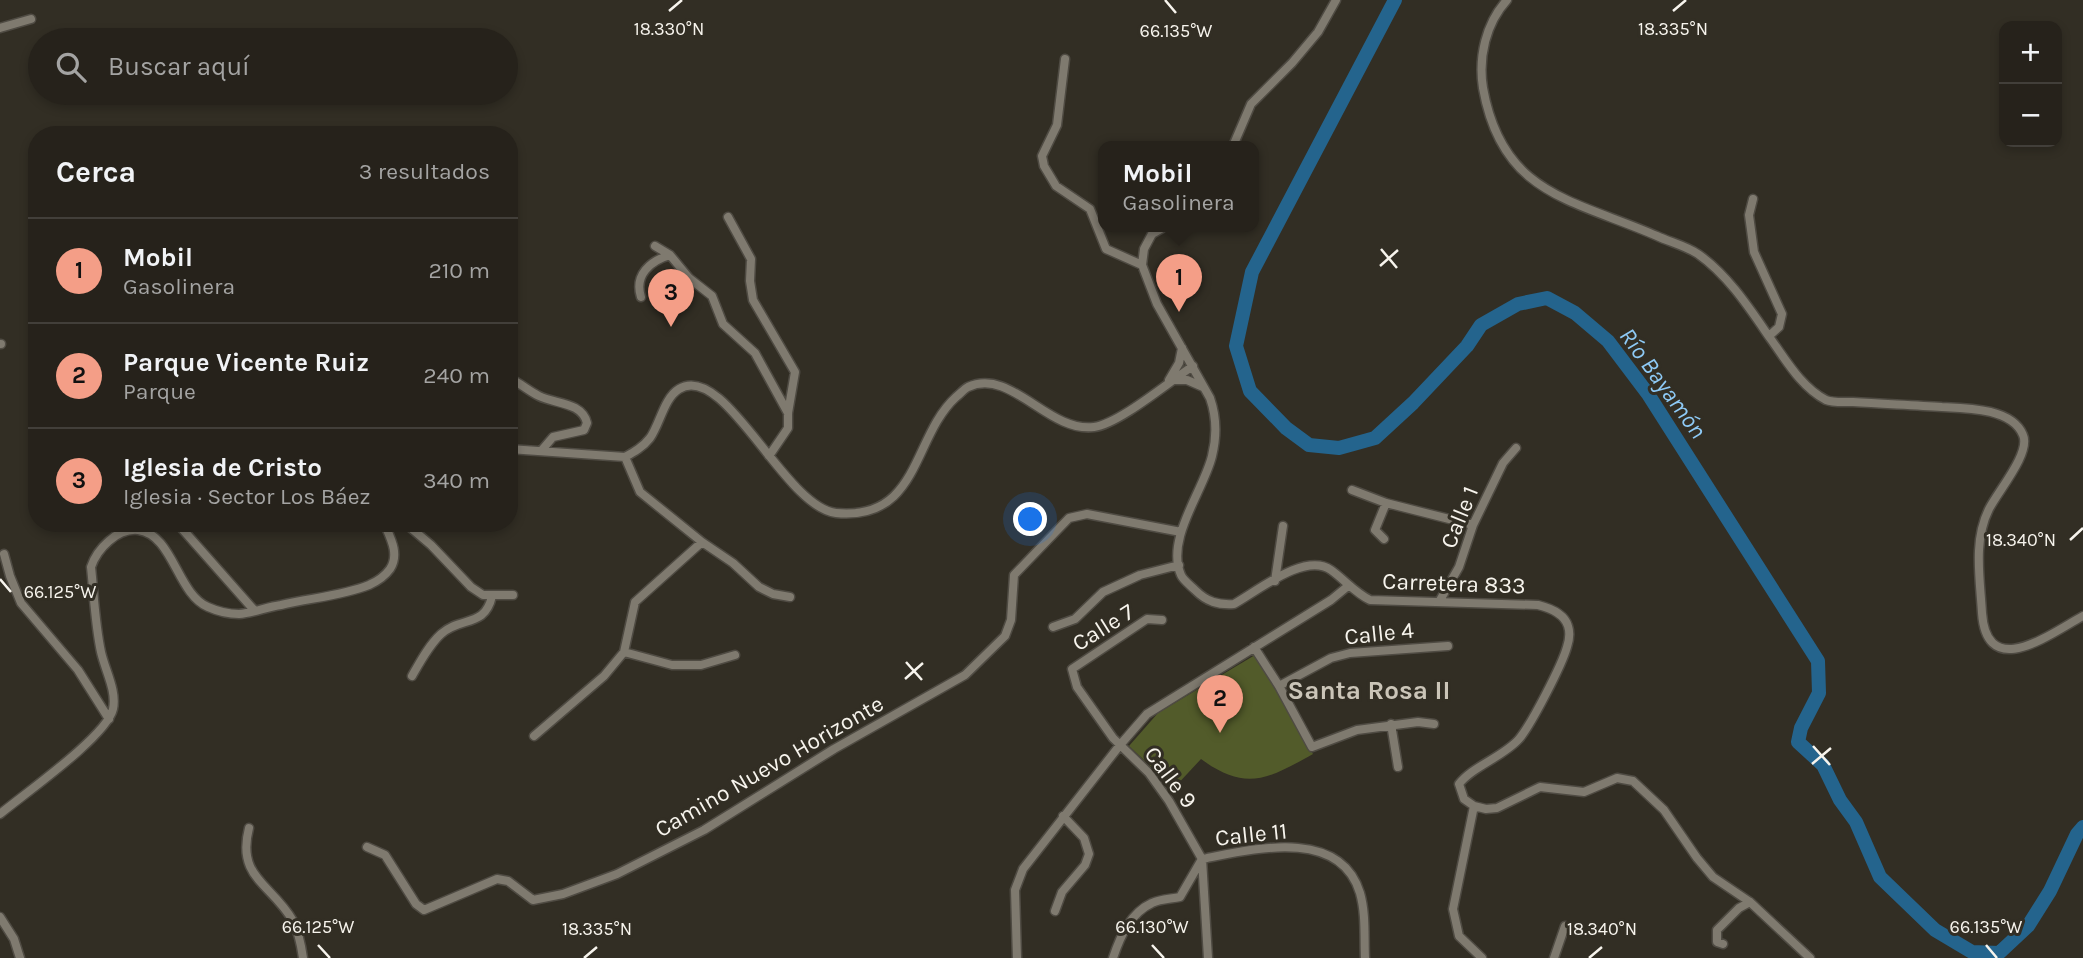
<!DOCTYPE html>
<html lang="es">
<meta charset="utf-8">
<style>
body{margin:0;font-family:Karla,sans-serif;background:#322f28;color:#f1f3f6}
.controls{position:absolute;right:21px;top:21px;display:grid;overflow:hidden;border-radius:14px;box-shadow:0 4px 10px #0003}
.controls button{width:63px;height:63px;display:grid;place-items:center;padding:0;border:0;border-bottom:2px solid #423f3a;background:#26221b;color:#f1f3f6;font:35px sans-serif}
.you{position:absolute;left:1031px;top:520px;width:24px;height:24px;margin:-18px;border:5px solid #fff;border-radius:50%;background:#1a73e8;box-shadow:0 0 0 10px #1a73e833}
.badge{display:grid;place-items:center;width:46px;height:46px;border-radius:50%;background:#f49e87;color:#111;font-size:23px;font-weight:700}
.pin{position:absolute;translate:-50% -58px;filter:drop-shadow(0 2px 4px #0008)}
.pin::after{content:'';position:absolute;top:37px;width:24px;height:21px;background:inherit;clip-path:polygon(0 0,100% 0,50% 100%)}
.popup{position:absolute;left:1098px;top:141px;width:161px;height:91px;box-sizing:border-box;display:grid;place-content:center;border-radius:14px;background:#26221b;filter:drop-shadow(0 2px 5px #0005);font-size:23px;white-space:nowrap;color:#a4a4a3}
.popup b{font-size:26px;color:#f1f3f6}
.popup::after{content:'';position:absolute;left:50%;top:100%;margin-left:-14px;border:14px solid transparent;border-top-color:#26221b}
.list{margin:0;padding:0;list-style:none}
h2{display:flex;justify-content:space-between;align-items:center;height:91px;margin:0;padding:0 28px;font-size:30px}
h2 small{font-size:23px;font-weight:400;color:#a4a4a3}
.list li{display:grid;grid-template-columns:46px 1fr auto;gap:21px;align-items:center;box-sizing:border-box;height:105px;padding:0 28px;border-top:2px solid #423f3a}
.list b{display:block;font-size:26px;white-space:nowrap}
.list p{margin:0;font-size:23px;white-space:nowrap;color:#a4a4a3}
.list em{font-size:23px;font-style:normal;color:#a4a4a3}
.icon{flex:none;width:38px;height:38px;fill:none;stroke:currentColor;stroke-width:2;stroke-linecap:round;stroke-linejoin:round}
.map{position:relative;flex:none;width:2083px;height:958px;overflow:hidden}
.search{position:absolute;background:#26221b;box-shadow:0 4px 10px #0003;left:28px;top:28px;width:490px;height:77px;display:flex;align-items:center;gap:18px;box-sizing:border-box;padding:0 24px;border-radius:38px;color:#a4a4a3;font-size:26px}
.panel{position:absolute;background:#26221b;box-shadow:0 4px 10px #0003;left:28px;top:126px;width:490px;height:406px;border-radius:28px}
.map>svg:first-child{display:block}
</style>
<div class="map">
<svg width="2083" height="958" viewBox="0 0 2083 958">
<rect width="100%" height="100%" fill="#322e24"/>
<path fill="#525b2a" d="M1255,655L1313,754C1268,779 1246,792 1201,759L1174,788L1129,746L1158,713Z"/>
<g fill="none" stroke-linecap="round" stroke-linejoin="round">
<path stroke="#24648d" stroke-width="14" d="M1395,0L1252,272L1236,346L1250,391L1286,428L1309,445L1339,448L1375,438L1413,403L1467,346L1481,325L1518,304L1547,298L1575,313L1608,341L1648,394L1818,661L1819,693L1801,728L1798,742L1823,765L1840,800L1856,822L1880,877L1935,930L1972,952L1999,953L2028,926L2050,891L2077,834L2083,827"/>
<g stroke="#4f4b43" stroke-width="11">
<path id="minor" d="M1507,0C1486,23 1478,57 1483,88C1502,195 1572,199 1657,236C1670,242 1686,246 1698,254C1728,275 1750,309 1770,338C1786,360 1801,387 1826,400C1833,403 1845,402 1853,402C1883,404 1913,405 1942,407C1966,408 2012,408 2023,435C2031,453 1998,491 1989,509C1973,541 1980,578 1982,613C1987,682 2050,634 2083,616
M0,28L31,19
M1065,59L1057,125L1042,156L1044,166L1056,186L1090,209L1106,249L1142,265
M1233,146L1251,104L1292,63L1318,32L1336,0
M1753,199L1749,215L1754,252L1782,314L1779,327L1769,336
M728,217L751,259L750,281L753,300L795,372L788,413V428L769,456
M1166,226L1152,234L1144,249L1142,265L1157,304L1210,398C1217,418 1217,436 1212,456C1204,490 1165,539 1181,575C1183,580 1191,586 1195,590C1207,602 1218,605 1234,604C1259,590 1305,552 1331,570C1345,580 1354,592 1370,600L1538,605C1550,608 1564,613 1568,626C1570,632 1569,641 1567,647C1562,665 1531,725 1519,739C1503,757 1473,766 1459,784L1464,799L1474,806L1486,809L1497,808L1540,787L1584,792L1617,778L1633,781L1664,810L1697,858L1713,877L1750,902L1810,958
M655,246L670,255L689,278L712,296L723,324L755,353L788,413
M641,297C634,275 650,261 670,255
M0,344H1
M509,378C520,383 529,391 539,396C555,404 582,402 587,423L584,430L553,437L541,451
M1169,380L1179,363L1182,348
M1173,380H1187L1203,387
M509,449L625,457C634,452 643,447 650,438C660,424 664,398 679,389C725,361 784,507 836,513C920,521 912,437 956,397C960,394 964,389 968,387C1011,367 1048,433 1094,427C1119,424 1170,381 1193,366
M625,457L640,492L702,542L733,563L759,587L773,594L790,597
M1352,490L1386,503L1473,525
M177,523L254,610
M405,523L431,545L471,587L483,595H513
M1384,539L1375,530L1386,503
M4,554L10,576L21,603L78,670L109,719
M1275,581L1283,526
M1439,602L1459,567L1473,525L1503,463L1516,448
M1162,620L1147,619L1072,669L1077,687L1113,738L1149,773L1169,801L1202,859L1208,958
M1053,627L1075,619L1103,592L1140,575L1179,565
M1254,647L1279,686L1312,747L1357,730L1418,722L1434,724
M624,652L672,665H701L735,655
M412,676C420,662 429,645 441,634C461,616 485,628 492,596
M1279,686L1331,658L1350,653L1448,646
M1391,724L1398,767
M534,736L604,676L624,652L635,602L702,542
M1474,806L1453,909L1459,936L1482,958
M0,814C24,794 107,736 113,709C117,691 105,670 101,652C95,624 94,595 91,567C97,549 117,528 138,530C173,534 177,594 208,607C217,611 229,614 239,614C252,613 267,607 281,605C309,598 342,596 369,585C378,581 385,576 390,569C400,554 390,537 384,523
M249,828C236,878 272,884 293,921C299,933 301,944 303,958
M367,847L385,855L416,904L424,910L497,879L508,881L533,900L563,894L617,874L704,830L834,749L965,675L1005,636L1011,620L1014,575L1069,518L1087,514L1181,532
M1055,911L1062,892L1085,865L1089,854L1084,838L1063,816
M0,917L14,939L20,958
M1723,944L1717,942V930L1739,908L1750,902
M1017,958L1015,890L1023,869L1120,745L1147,714L1331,600L1348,586
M1113,958C1120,937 1130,913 1152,903C1160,899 1171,899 1180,897L1202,859C1253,849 1340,827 1360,893C1366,914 1364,936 1365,958
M1554,958L1565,926"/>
</g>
<use href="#minor" stroke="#7f7a6f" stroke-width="8"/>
</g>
<path fill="none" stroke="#f7f4ed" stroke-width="2.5" d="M1165,0L1176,13M669,11L682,0M1673,11L1686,0M1381,249L1397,268M1380,266L1398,250M2070,540L2083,528M0,579L11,592M906,662L922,680M905,679L923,663M1813,746L1830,765M1812,764L1831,748M318,945L330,958M1152,945L1164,958M1986,945L1997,958M584,958L597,947M1589,958L1602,947"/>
<g text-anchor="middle" stroke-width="6" stroke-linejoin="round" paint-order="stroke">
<g font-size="23" fill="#f7f4ed" stroke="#322e24">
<text transform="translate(1459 517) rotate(-68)" y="8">Calle 1</text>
<text transform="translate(1454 583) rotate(2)" y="8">Carretera 833</text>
<text transform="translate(1103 627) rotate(-32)" y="8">Calle 7</text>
<text transform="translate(1379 633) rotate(-6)" y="8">Calle 4</text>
<text transform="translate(769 766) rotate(-30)" y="8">Camino Nuevo Horizonte</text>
<text transform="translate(1171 777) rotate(53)" y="8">Calle 9</text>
<text transform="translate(1251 834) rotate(-6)" y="8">Calle 11</text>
</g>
<g font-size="24" font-style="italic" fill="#8ecaf6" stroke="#322e24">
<text transform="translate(1663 383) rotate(54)" y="8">Río Bayamón</text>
</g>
<g font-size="26" font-weight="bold" fill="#cbc5b8" stroke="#322e24">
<text x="1369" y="699">Santa Rosa II</text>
</g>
</g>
<g font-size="18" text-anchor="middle" fill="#f7f4ed" stroke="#322e24" stroke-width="6" stroke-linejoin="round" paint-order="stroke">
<text x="669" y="35">18.330°N</text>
<text x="1673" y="35">18.335°N</text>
<text x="1176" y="37">66.135°W</text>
<text x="2021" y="546">18.340°N</text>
<text x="60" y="598">66.125°W</text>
<text x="318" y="933">66.125°W</text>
<text x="1152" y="933">66.130°W</text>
<text x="1986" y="933">66.135°W</text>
<text x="597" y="935">18.335°N</text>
<text x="1602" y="935">18.340°N</text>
</g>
</svg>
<div class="controls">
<button>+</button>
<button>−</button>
</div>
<div class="you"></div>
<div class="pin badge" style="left:1179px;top:312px">1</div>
<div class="popup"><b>Mobil</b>Gasolinera</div>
<div class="pin badge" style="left:1220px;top:733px">2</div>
<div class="pin badge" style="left:671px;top:327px">3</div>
<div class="search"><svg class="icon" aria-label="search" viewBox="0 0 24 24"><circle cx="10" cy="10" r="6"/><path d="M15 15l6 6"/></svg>Buscar aquí</div>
<section class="panel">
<h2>Cerca<small>3 resultados</small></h2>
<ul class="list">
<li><span class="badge">1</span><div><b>Mobil</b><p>Gasolinera</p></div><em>210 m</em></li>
<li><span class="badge">2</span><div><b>Parque Vicente Ruiz</b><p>Parque</p></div><em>240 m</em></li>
<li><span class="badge">3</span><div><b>Iglesia de Cristo</b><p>Iglesia · Sector Los Báez</p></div><em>340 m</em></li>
</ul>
</section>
</div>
